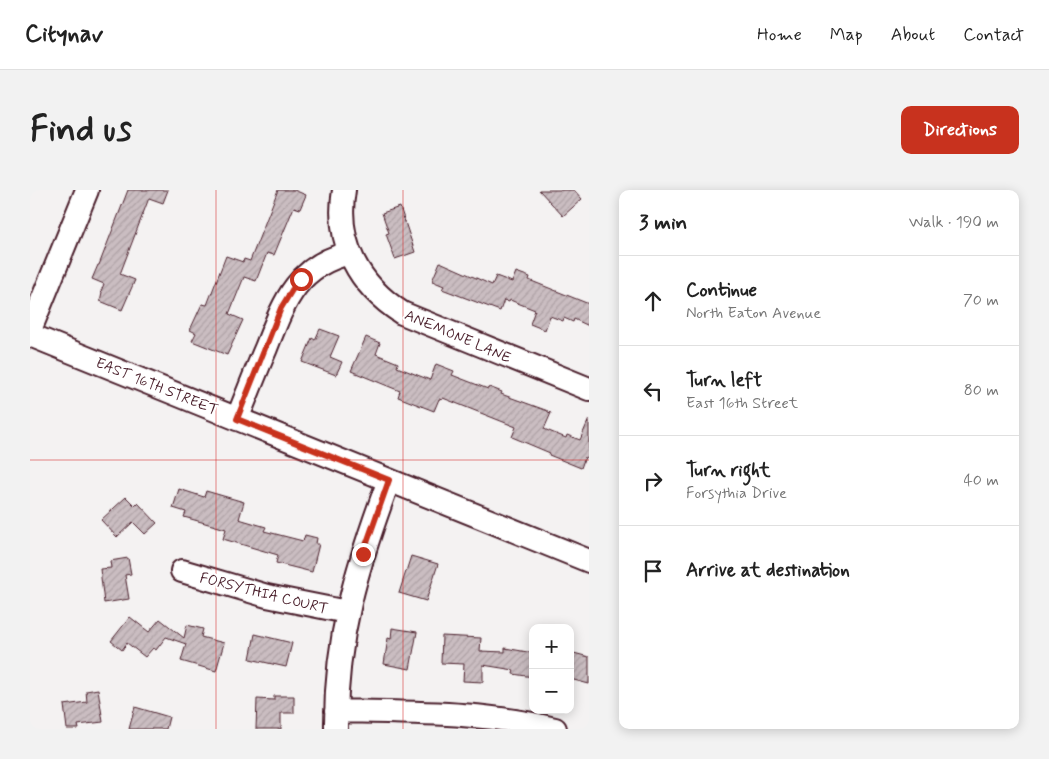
<!DOCTYPE html>
<meta charset="utf-8">
<style>
body{margin:0;font-family:Mynerve,sans-serif;background:#f2f2f2;color:#222}
.controls{position:absolute;right:15px;bottom:15px;display:grid;overflow:hidden;border-radius:10px;box-shadow:0 2px 12px #0003}
.controls button{width:45px;height:45px;display:grid;place-items:center;padding:0;border:0;border-bottom:1px solid #e0e0e0;background:#fff;color:#222;font:25px sans-serif}
.stop{position:absolute;width:15px;height:15px;margin:-11px;border:4px solid #c8321e;border-radius:50%;background:#fff}
.stop.end{background:#c8321e;border-color:#fff;box-shadow:0 1px 5px #0008}
.list{margin:0;padding:0;list-style:none}
h2{display:flex;justify-content:space-between;align-items:center;height:65px;margin:0;padding:0 20px;font-size:21px}
h2 small{font-size:16px;font-weight:400;color:#767676}
.list li{display:grid;grid-template-columns:32px 1fr auto;gap:15px;align-items:center;box-sizing:border-box;height:90px;padding:0 20px;border-top:1px solid #e0e0e0}
.list b{display:block;font-size:19px;white-space:nowrap}
.list p{margin:0;font-size:16px;white-space:nowrap;color:#767676}
.list em{font-size:16px;font-style:normal;color:#767676}
.icon{flex:none;width:28px;height:28px;fill:none;stroke:currentColor;stroke-width:2;stroke-linecap:round;stroke-linejoin:round}
.map{position:relative;flex:none;width:559px;height:539px;overflow:hidden;border-radius:10px}
header{display:flex;align-items:center;gap:30px;box-sizing:border-box;height:70px;padding:0 25px;background:#fff;border-bottom:1px solid #e0e0e0}
header strong{font-size:24px}
nav{display:flex;gap:28px;margin-inline-start:auto;font-size:18px}
.intro{display:flex;align-items:center;justify-content:space-between;box-sizing:border-box;height:120px;padding:0 30px}
h1{margin:0;font-size:35px}
.button{padding:12px 22px;border-radius:10px;background:#c8321e;color:#fff;font-size:18px;font-weight:700}
main{display:flex;gap:30px;padding:0 30px}
aside{flex:1;background:#fff;border-radius:10px;box-shadow:0 2px 12px #0003}
.map>svg:first-child{display:block}
</style>
<header>
<strong>Citynav</strong>
<nav><a>Home</a><a>Map</a><a>About</a><a>Contact</a></nav>
</header>
<div class="intro"><h1>Find us</h1><a class="button">Directions</a></div>
<main>
<div class="map">
<svg width="559" height="539" viewBox="0 0 559 539">
<defs>
<pattern id="building-hatch" width="6" height="6" patternUnits="userSpaceOnUse" patternTransform="scale(1.25)"><rect width="6" height="6" fill="#cabdc1"/><path d="M-1 1l2-2M0 6l6-6M5 7l2-2" fill="none" stroke="#afa2a6"/></pattern>
</defs>
<rect width="100%" height="100%" fill="#f4f2f2"/>
<filter id="ink" filterUnits="userSpaceOnUse"><feTurbulence type="fractalNoise" baseFrequency=".02" numOctaves="2"/><feDisplacementMap in="SourceGraphic" scale="10" xChannelSelector="R" yChannelSelector="G"/><feConvolveMatrix kernelMatrix="1 2 1 2 8 2 1 2 1" color-interpolation-filters="sRGB"/></filter>
<g filter="url(#ink)">
<path fill="url(#building-hatch)" stroke="#4a1f2b" d="M98,0H138L133,13L119,8L90,84L105,90L92,120L70,111L72,102L71,101L74,94L62,89L68,75H69Z
M248,0H264L276,5L270,19L264,17L244,65L237,63L226,91L214,87L199,124L213,130L197,165L162,151L166,143L160,140L172,114L177,115L196,66L213,72L214,69L220,71Z
M509,0H544L552,9L533,26Z
M370,17L385,62L365,69L356,44L359,43L352,23Z
M410,72L462,95L466,86L482,92L486,82L500,87L499,90L559,114V136L544,129L543,132L534,128L533,131L520,126L515,140L500,134L505,120L480,110L479,112L474,110L470,121L412,99L414,96L402,91Z
M290,139L309,146L300,167L312,172L306,185L272,172L282,148L285,150Z
M336,147L350,153L346,164L368,173L367,177L400,190L406,174L424,181L422,185L458,199L459,197L472,202L471,204L518,221V222L521,223L514,239L536,248L537,245L550,250L559,229V269L555,267L551,278L519,265L520,263L482,247L486,237L413,208L412,210L409,209L404,221L368,207L370,201L321,181Z
M149,299L174,307L176,301L214,312L209,329L236,337L234,341L273,351L275,345L287,348L286,354H289L282,382L246,373L248,365L193,349L196,339L154,327L156,322L143,318Z
M96,307L105,316L108,313L127,333L115,344L103,332L87,347L71,330Z
M381,366L408,374L396,411L369,403Z
M98,368L101,384L95,385L99,409L74,413L70,379L81,378L80,371Z
M100,427L119,442L130,429L154,448L157,435L173,439L171,447L194,453L186,481L151,471L156,454L136,447L126,460L123,458L115,467L97,453L92,460L81,451Z
M362,438L387,442L380,479L354,474L358,448L361,449Z
M225,444L262,453L256,477L220,469Z
M412,446L451,448L450,461L475,462V458L503,463V487L483,484L484,480L453,475V492L433,491L434,474L411,473Z
M540,462L559,467V494L540,489Z
M68,499L73,532L48,535L49,539H37L34,515L57,512L56,501Z
M244,506H264V523H251V539H226L227,509L244,510Z
M105,517L139,527L136,539H99Z"/>
<g fill="none" stroke-linecap="round" stroke-linejoin="round">
<g stroke="#4a1f2b" stroke-width="26">
<path id="minor" d="M314,0C305,53 329,95 372,123L559,199
M0,140L57,0
M0,145L559,371
M207,229C217,205 226,181 236,158C254,112 267,75 320,63
M152,381L237,406L317,422
M306,521C379,523 454,521 525,539
M306,539C305,447 327,376 359,290"/>
</g>
<use href="#minor" stroke="#fff" stroke-width="22"/>
</g>
</g>
<g fill="none" stroke-linecap="round" stroke-linejoin="round" filter="url(#ink)">
<path stroke="#c8321e" stroke-width="6" d="M271,89L262,100L251,118L207,229L359,290L333,364"/>
</g>
<path fill="none" stroke="#d62828" stroke-width="1" stroke-opacity="0.55" d="M186,0V539M373,0V539M0,270H559"/>
<g text-anchor="middle" stroke-width="4" stroke-linejoin="round" paint-order="stroke">
<g font-size="15" fill="#4a1f2b" stroke="#fff">
<text transform="translate(428 146) rotate(23)" y="5">ANEMONE LANE</text>
<text transform="translate(127 196) rotate(22)" y="5">EAST 16TH STREET</text>
<text transform="translate(234 403) rotate(14)" y="5">FORSYTHIA COURT</text>
</g>
</g>
</svg>
<div class="controls">
<button>+</button>
<button>−</button>
</div>
<div class="stop" style="left:271px;top:89px"></div>
<div class="stop end" style="left:333px;top:364px"></div>
</div>
<aside>
<h2>3 min<small>Walk · 190 m</small></h2>
<ul class="list">
<li><svg class="icon" aria-label="ahead" viewBox="0 0 24 24"><path d="M12 20V5M6 11l6-6 6 6"/></svg><div><b>Continue</b><p>North Eaton Avenue</p></div><em>70 m</em></li>
<li><svg class="icon" aria-label="left" viewBox="0 0 24 24"><path d="M17 20v-9H6M10 6l-5 5 5 5"/></svg><div><b>Turn left</b><p>East 16th Street</p></div><em>80 m</em></li>
<li><svg class="icon" aria-label="right" viewBox="0 0 24 24"><path d="M7 20v-9h11M14 6l5 5-5 5"/></svg><div><b>Turn right</b><p>Forsythia Drive</p></div><em>40 m</em></li>
<li><svg class="icon" aria-label="arrive" viewBox="0 0 24 24"><path d="M6 21V4h12l-3 4 3 4H6"/></svg><div><b>Arrive at destination</b></div></li>
</ul>
</aside>
</main>
